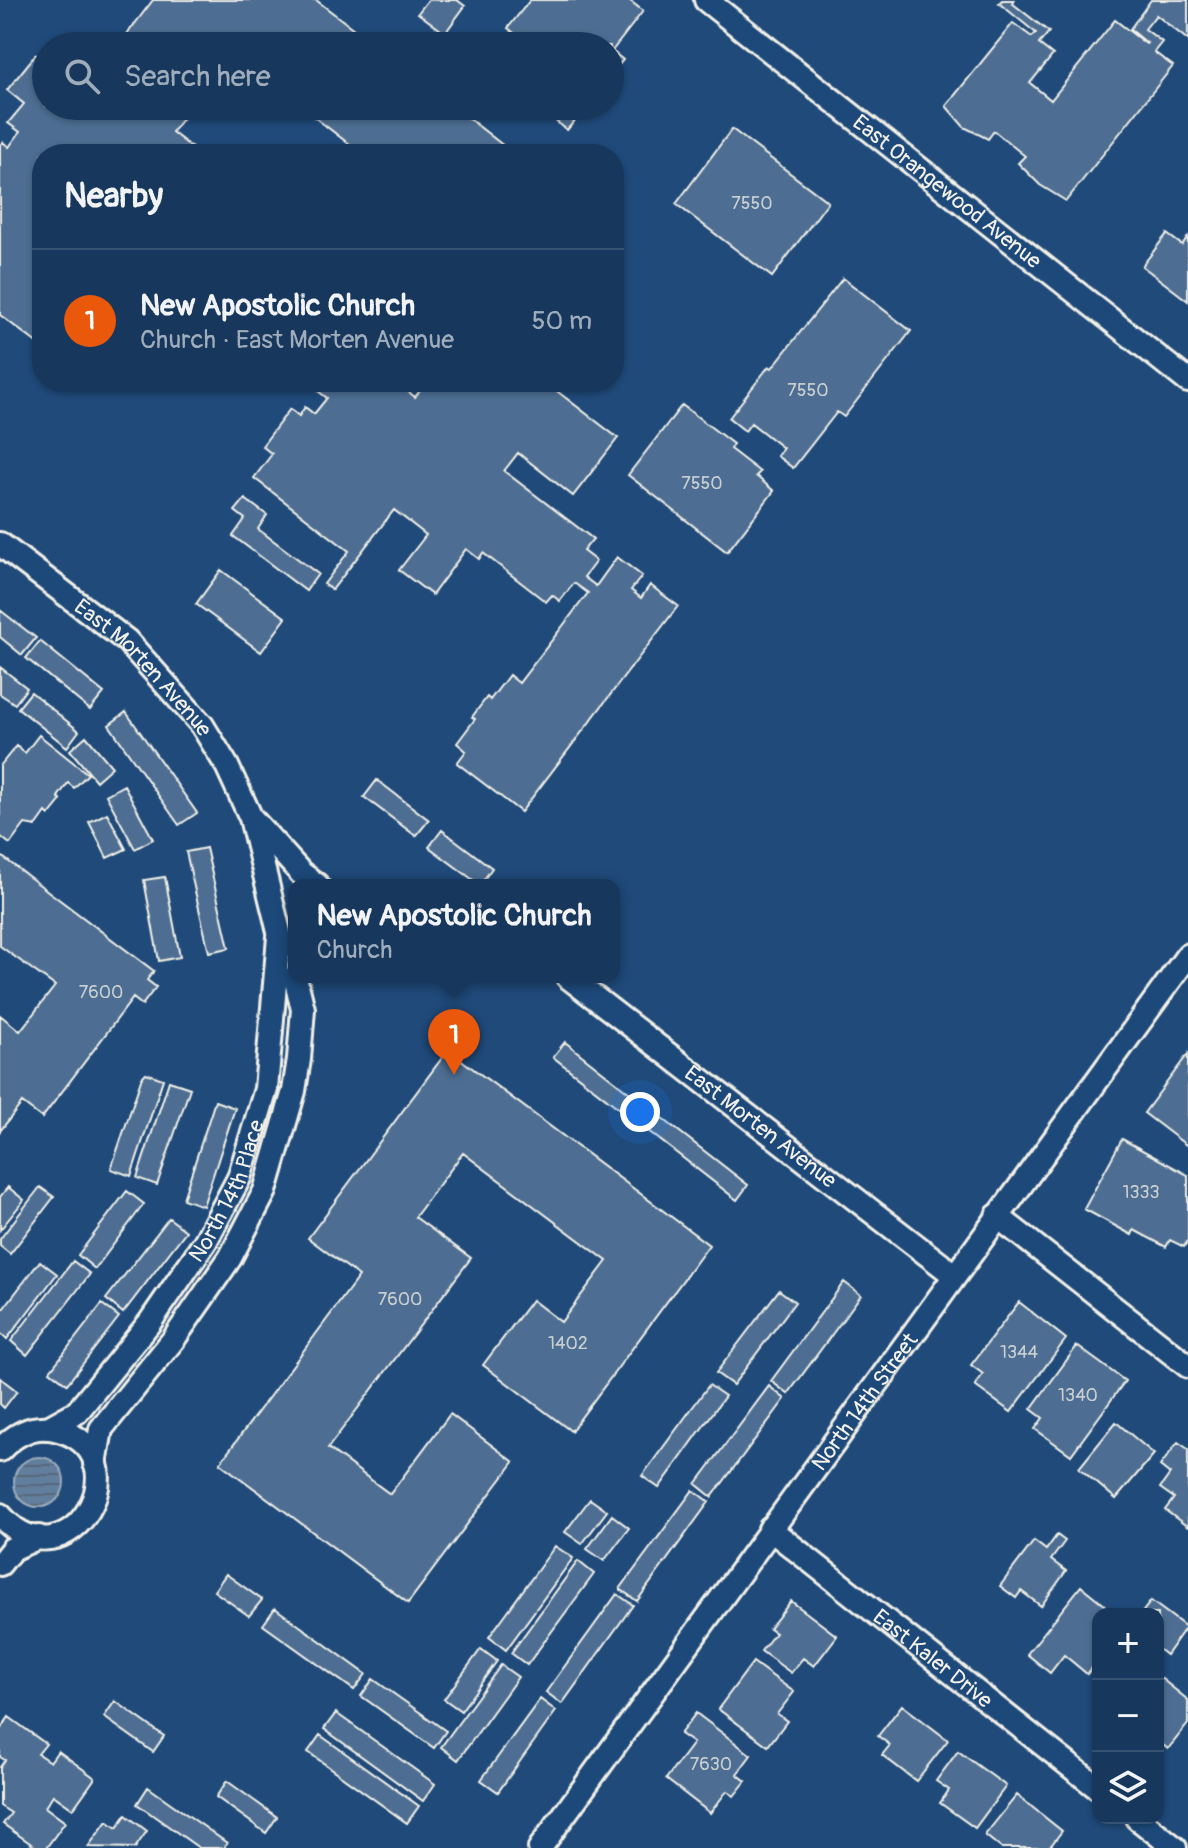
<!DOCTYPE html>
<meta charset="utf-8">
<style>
body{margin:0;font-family:Pangolin,sans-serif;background:#203f62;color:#f1f3f6}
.controls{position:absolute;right:24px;bottom:24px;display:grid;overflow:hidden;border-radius:16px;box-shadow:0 2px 6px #0004}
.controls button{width:72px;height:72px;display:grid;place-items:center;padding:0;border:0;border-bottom:2px solid #365272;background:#17385c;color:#f1f3f6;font:40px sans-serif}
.you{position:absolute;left:640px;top:1112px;width:28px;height:28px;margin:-20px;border:6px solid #fff;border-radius:50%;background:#1a73e8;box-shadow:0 0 0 12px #1a73e833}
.badge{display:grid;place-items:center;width:52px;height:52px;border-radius:50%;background:#ea580c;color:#fff;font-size:26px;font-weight:700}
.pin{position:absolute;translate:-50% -66px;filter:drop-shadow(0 2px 4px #0008)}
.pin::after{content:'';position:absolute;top:42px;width:28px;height:24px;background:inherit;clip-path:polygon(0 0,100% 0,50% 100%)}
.popup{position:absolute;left:288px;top:879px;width:332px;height:104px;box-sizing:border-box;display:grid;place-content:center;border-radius:16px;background:#17385c;filter:drop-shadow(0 2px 6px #0005);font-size:26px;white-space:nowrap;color:#9eacbb}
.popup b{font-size:30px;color:#f1f3f6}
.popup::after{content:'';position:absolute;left:50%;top:100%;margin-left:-16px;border:16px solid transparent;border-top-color:#17385c}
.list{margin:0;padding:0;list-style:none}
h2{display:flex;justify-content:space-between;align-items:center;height:104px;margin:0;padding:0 32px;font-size:34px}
h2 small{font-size:26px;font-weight:400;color:#9eacbb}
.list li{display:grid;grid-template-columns:52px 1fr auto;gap:24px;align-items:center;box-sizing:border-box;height:144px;padding:0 32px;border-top:2px solid #365272}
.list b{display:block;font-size:30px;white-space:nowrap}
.list p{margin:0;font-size:26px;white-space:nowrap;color:#9eacbb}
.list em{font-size:26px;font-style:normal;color:#9eacbb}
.icon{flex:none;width:44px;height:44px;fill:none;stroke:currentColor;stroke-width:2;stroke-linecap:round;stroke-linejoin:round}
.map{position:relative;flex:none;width:1188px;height:1848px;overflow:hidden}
.search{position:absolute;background:#17385c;box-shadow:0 2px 6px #0004;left:32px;top:32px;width:592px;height:88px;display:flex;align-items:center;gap:20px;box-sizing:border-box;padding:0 28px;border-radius:44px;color:#9eacbb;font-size:30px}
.panel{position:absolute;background:#17385c;box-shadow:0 2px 6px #0004;left:32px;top:144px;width:592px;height:248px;border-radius:32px}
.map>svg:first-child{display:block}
</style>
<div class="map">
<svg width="1188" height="1848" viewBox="0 0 1188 1848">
<defs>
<pattern id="water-rules" width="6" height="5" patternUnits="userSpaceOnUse" patternTransform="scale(2)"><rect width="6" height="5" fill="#627e9d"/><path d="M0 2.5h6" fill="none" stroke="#58687a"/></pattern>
</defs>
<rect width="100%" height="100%" fill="#1f4a7a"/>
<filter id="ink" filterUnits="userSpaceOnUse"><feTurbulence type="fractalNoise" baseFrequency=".0125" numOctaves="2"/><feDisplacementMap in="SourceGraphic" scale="16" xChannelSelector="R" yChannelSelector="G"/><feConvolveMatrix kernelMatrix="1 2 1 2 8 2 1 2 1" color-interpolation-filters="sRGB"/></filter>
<g filter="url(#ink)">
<path fill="url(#water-rules)" stroke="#9cacbb" stroke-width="2" d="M14 1482a25 25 0 1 1 50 0a25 25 0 1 1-50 0Z"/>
<path fill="#4d6e92" stroke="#f4f1e8" stroke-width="2" d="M153,0H316L376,46H118Z
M428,0H457L465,6L445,33L418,13Z
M530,0H629L643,11L612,51L623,60L610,76V46H530L508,28Z
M1002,0H1014L1012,3L1049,32L1039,44L1053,55L1030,83L1051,100L1115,20L1146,44L1147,43L1130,29L1151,0H1188V40L1156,15L1145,29L1162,42L1154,52L1173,66L1066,201L1040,185L1018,163L1025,156L994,131L988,139L964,127L946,106L1013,23L1032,37L1036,33L999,3Z
M36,54L46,62V106H192L172,132L200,154H42V347L0,315V145L3,142L9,147L20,132L8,123L24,104L7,90Z
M300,106H453L514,154H362Z
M537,106H587L567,130Z
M732,129L828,202L772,277L676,204Z
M1167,234L1182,245L1188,237V301L1142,266Z
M843,278L911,331L844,417L837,412L793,468L777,456L783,448L751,423L745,431L729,418L769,366L772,368Z
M324,382H396L415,397L427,382H545L618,438L573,496L518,453L504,471L593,539L583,551L596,561L584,577L596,586L617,557L642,576L631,590L641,598L650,585L678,606L521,812L457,763L466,751L457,743L475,719L472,717L487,697L490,700L509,675L519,683L588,593L574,583L560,601L552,595L546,602L483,553L479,559L466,549L432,595L399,570L426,535L394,510L332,590L324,584L349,551L254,478L272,454L262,446L290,409L299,416L305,407L314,414L327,398L318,391Z
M682,405L733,444L730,449L760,472L756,476L774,491L727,552L628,475Z
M245,499L267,515L258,529L318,574L306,591L233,536L245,519L235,511Z
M221,570L286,618L261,652L196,604Z
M0,610L36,638L22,655L0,637Z
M40,641L104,693L90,710L26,658Z
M0,667L27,688L15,704L0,694Z
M31,692L79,731L67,747L18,708Z
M126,712L197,813L179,825L109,725Z
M39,735L88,774L74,788L68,783L58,797L61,800L49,815L46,812L36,826L25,824L10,844L0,836V766L16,746L25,753Z
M86,736L112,767L96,781L70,750Z
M377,780L429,820L416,836L364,797Z
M124,785L153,839L135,849L106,795Z
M107,813L126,849L107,858L89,822Z
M442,830L492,868L480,885L429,847Z
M206,848L229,948L209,952L186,852Z
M0,855L154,971L147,980L156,987L142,1005L133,998L42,1118L22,1103L0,1131V1015L20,1031L55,986L0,946Z
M165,877L180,957L159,961L144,880Z
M565,1042L654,1112L643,1127L553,1057Z
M448,1050L709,1245L571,1431L483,1365L532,1300L561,1322L607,1261L463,1153L415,1217L471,1258L328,1448L390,1494L450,1414L514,1462L408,1603L220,1463L359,1276L308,1238Z
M1188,1054V1143L1186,1145L1144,1113Z
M146,1073L163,1079L131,1176L111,1169L142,1077Z
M169,1081L190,1088L157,1185L137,1178Z
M215,1101L235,1108L203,1206L183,1199Z
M658,1115L748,1185L737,1200L647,1130Z
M1122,1139L1188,1175V1240L1184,1247L1170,1240L1166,1247L1134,1230L1132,1235L1084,1209Z
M8,1187L24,1200L0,1230V1197Z
M40,1187L54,1197L10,1254L0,1246V1239Z
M127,1191L144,1204L95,1269L78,1255Z
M169,1218L186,1231L123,1313L106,1299Z
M40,1261L57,1274L7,1339L0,1333V1313Z
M73,1261L90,1274L27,1355L11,1341Z
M844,1282L861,1295L788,1394L771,1381Z
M779,1290L795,1302L733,1385L716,1373Z
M1019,1302L1066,1339L1011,1412L975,1386L983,1374L971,1365Z
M102,1304L119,1317L67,1384L50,1371Z
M1077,1346L1125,1381L1071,1455L1035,1429L1043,1418L1031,1409Z
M0,1378L17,1391L4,1408L0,1404Z
M709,1385L725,1396L659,1488L642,1476Z
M769,1386L785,1399L712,1497L696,1484Z
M1116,1422L1154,1454L1116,1499L1079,1468Z
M1178,1442L1188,1449V1527L1165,1510L1174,1498L1160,1488L1170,1474L1160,1466Z
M693,1490L709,1502L637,1601L620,1589Z
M590,1499L607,1511L582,1544L565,1532Z
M612,1515L629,1528L604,1561L587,1549Z
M1057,1535L1065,1541L1051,1560L1066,1571L1041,1606L1021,1591L1016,1598L1000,1586L1034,1541L1046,1550Z
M555,1546L573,1558L506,1650L489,1637Z
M578,1561L594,1574L527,1665L511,1653Z
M226,1574L262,1600L249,1616L214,1591Z
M1081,1586L1116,1614H1098V1660L1087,1674L1064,1655L1050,1673L1027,1654Z
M617,1594L633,1605L562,1704L546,1692Z
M791,1601L837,1636L814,1666L803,1658L791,1673L761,1651L775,1633L769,1629Z
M1151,1601L1186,1627L1166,1655L1158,1649V1614H1141Z
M275,1608L366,1674L354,1690L263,1625Z
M481,1649L497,1661L461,1711L444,1699Z
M753,1662L794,1692L777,1714L787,1721L768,1746L718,1709Z
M501,1665L518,1677L458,1760L441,1747Z
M1158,1676L1188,1700V1724L1168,1749L1158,1741Z
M373,1679L446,1731L434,1748L361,1696Z
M540,1699L556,1711L498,1792L481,1780Z
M115,1701L164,1736L153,1752L104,1717Z
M902,1705L948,1740L916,1781L882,1755L890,1745L878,1736Z
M336,1713L435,1784L423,1801L324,1729Z
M696,1713L751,1755L737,1774L746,1781L734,1796L727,1791L710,1813L666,1779L693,1743L680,1734Z
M9,1717L46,1744L38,1754L50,1762L58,1751L95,1778L73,1809L53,1795L45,1807L65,1822L46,1848H37L3,1824L11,1813L0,1806V1767L5,1760L0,1757V1730Z
M320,1735L419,1806L407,1823L308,1752Z
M958,1751L1006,1786L975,1828L940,1803L949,1790L936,1781Z
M227,1781L277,1817L266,1833L216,1797Z
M148,1787L227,1843L224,1848H199L137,1804Z
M1017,1795L1062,1831L1049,1848H1001L985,1835Z
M126,1815L147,1831L135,1848L88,1847L107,1821L117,1828Z"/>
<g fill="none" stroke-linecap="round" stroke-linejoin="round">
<g stroke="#f4f1e8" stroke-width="28">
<g id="street">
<path id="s1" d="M706,0L1188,381"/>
<path id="s2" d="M0,544L127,641L202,725L227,766L251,818L283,948"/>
<path d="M253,820L301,873L317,885"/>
<path id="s3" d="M568,977L954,1275"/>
<path d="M997,1216L1188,1366"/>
<path id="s4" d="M48,1428L77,1412L150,1322L205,1242L239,1178L266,1089L279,937"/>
<path d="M0,1450C15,1434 33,1424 55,1429C149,1451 69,1594 0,1515"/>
<path d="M95,1464L101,1429L173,1340L230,1258L265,1191L294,1091L299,1059L303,1009L295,977"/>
<path id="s5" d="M770,1529L1098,1788"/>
<path d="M0,1564L12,1549L39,1537"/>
<path d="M1137,1818L1175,1848"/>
<path id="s6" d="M540,1848L1188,955"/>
</g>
</g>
<use href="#street" stroke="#1f4a7a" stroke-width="22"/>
</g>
</g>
<g text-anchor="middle" stroke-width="6" stroke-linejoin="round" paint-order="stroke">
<g font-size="18" fill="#cad0d2">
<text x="752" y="209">7550</text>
<text x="808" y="396">7550</text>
<text x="702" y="489">7550</text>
<text x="101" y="998">7600</text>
<text x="1141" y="1198">1333</text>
<text x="400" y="1305">7600</text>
<text x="568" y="1349">1402</text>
<text x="1019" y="1358">1344</text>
<text x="1078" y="1401">1340</text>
<text x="711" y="1770">7630</text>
</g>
<g font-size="22" fill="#f4f1e8" stroke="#1f4a7a">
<text dy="8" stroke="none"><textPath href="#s1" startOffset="308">East Orangewood Avenue</textPath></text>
<text dy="8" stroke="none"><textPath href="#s2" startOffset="190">East Morten Avenue</textPath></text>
<text dy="8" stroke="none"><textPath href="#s3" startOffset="244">East Morten Avenue</textPath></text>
<text dy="8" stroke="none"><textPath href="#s4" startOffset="302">North 14th Place</textPath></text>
<text dy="8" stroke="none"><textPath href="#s6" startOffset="552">North 14th Street</textPath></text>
<text dy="8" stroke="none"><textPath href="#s5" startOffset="208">East Kaler Drive</textPath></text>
</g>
</g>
</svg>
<div class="controls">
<button>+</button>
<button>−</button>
<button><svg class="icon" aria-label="layers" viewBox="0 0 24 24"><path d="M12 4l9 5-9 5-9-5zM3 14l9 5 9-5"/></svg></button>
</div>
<div class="you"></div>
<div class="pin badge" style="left:454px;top:1075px">1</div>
<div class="popup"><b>New Apostolic Church</b>Church</div>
<div class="search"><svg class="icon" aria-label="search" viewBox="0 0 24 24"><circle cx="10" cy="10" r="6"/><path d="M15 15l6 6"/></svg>Search here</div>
<section class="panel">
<h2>Nearby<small></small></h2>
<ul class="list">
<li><span class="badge">1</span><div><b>New Apostolic Church</b><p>Church · East Morten Avenue</p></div><em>50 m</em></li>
</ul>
</section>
</div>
